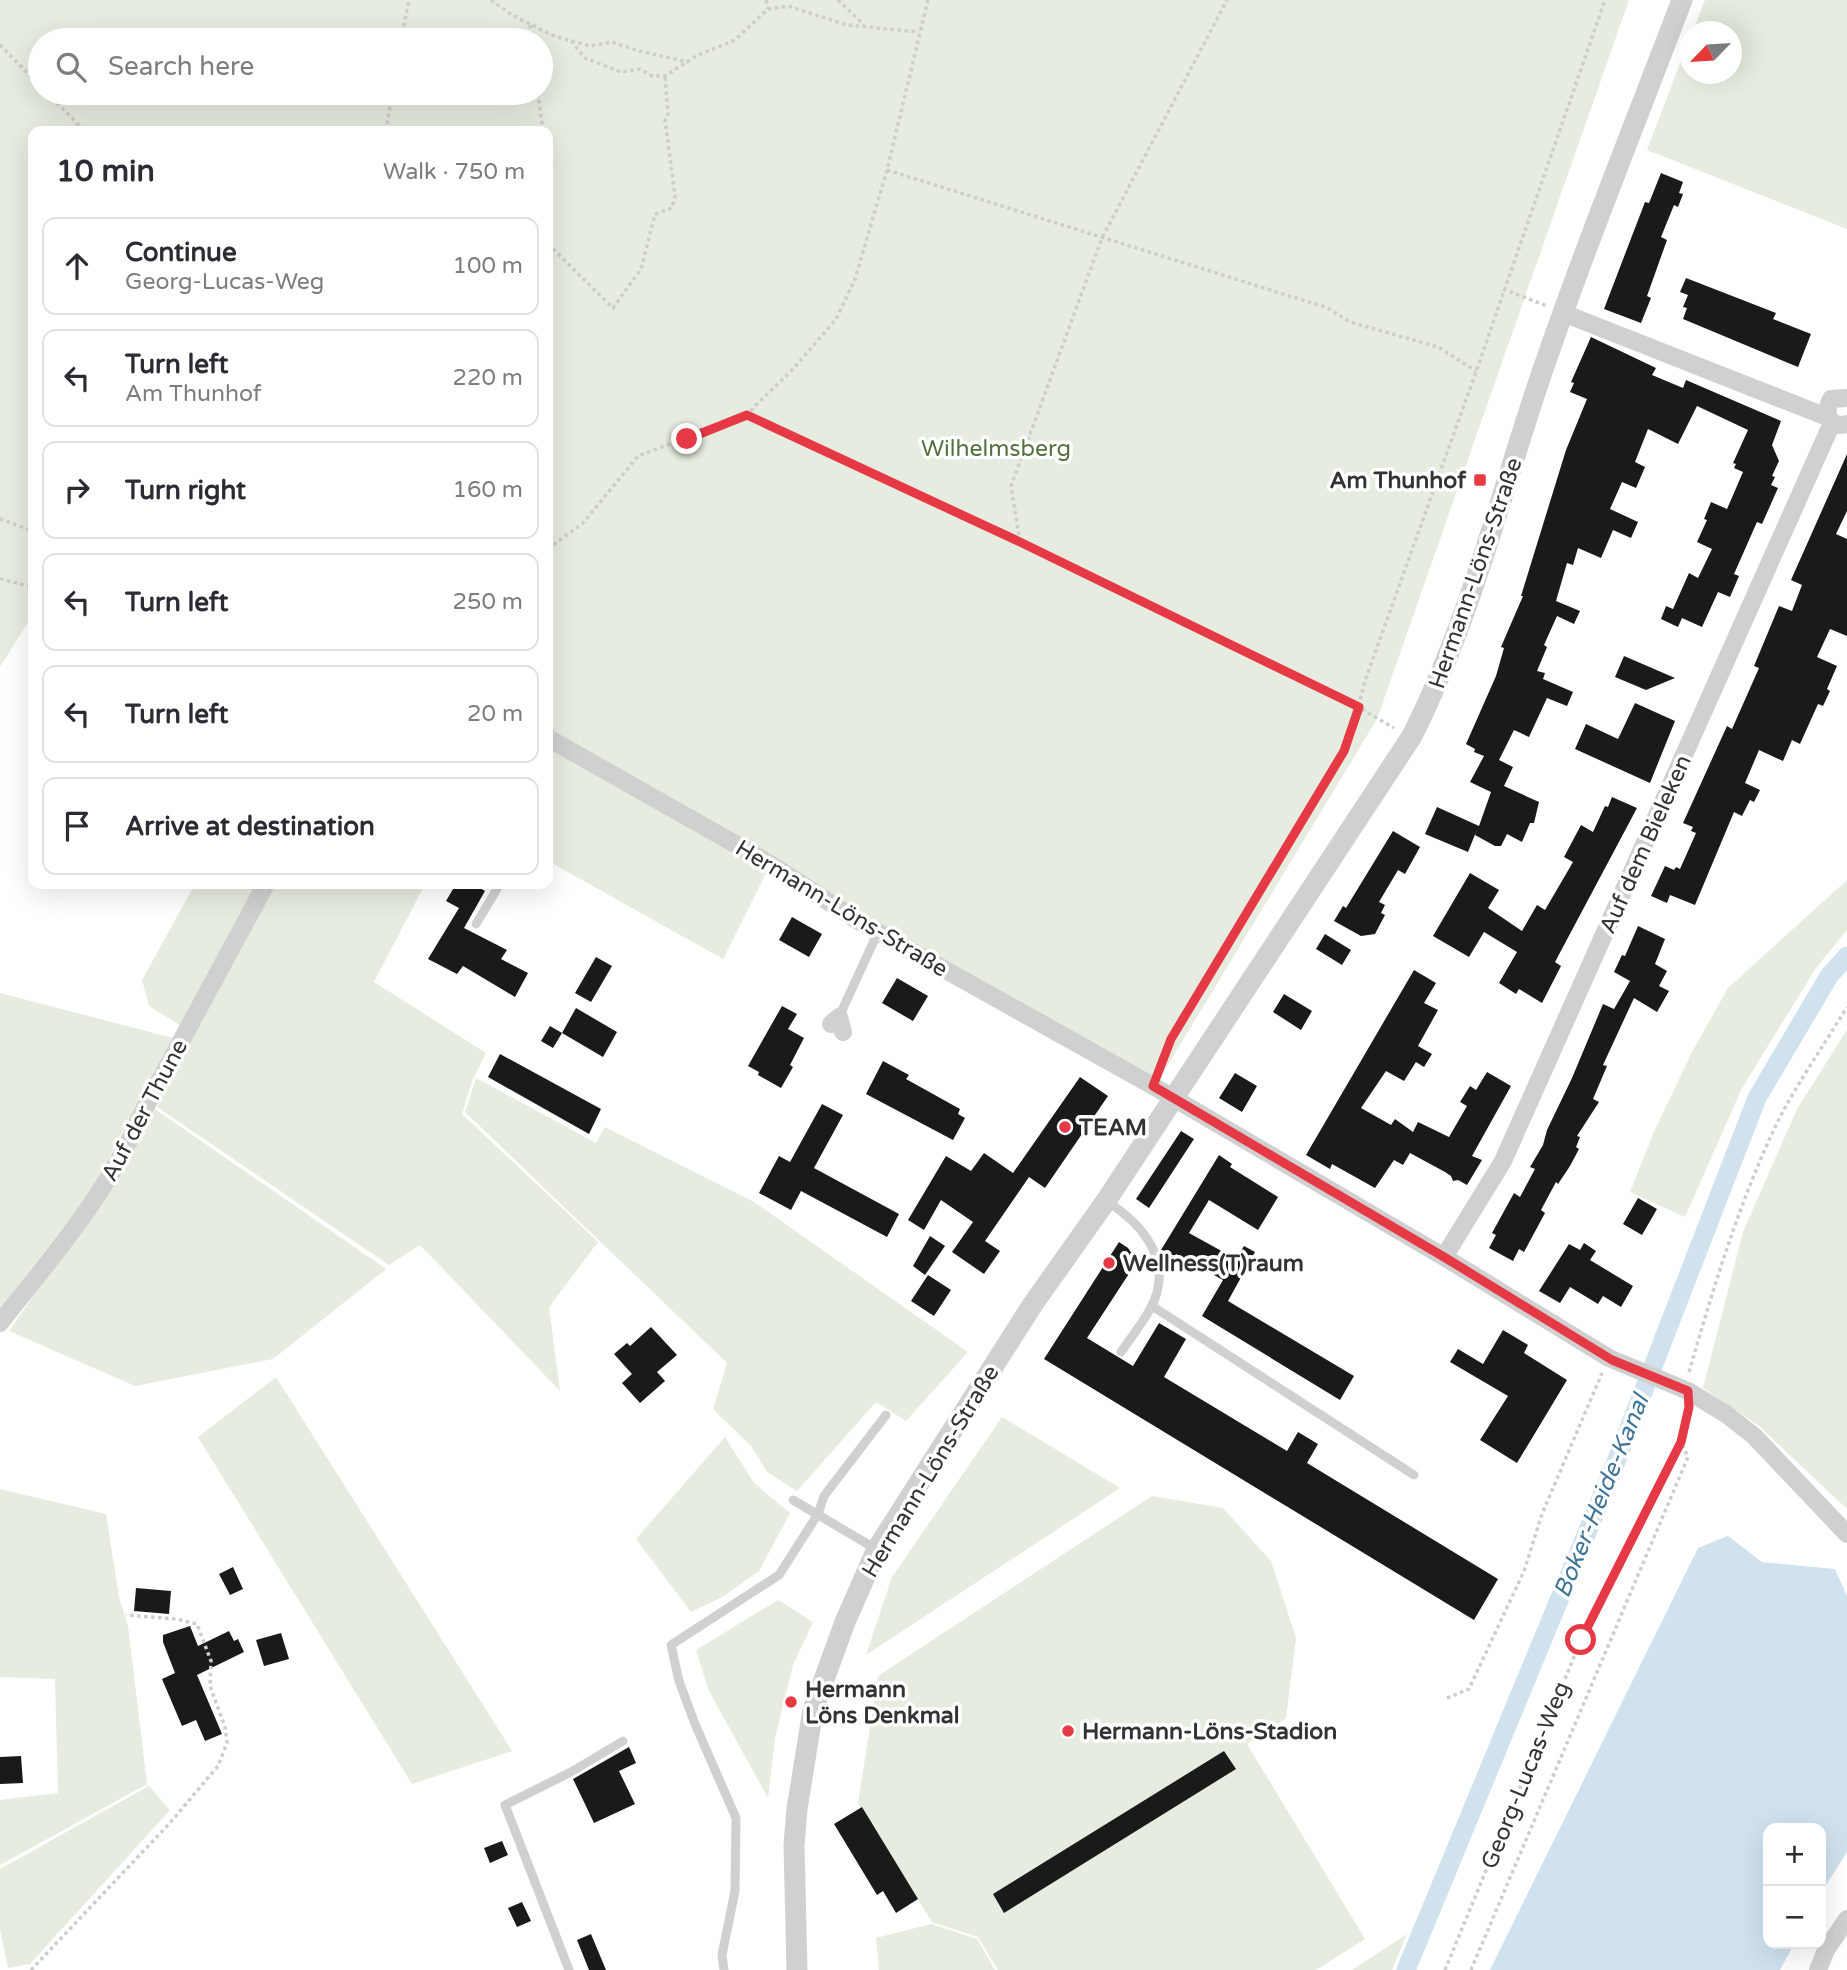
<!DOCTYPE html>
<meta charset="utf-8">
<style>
body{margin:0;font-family:"Varela Round",sans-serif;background:#f2f2f3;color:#2b2b33}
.controls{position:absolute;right:21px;bottom:21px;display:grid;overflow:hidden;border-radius:14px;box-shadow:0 7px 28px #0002}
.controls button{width:63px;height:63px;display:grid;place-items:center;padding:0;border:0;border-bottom:2px solid #e1e1e2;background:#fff;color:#2b2b33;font:35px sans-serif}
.compass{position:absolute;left:1679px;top:21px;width:63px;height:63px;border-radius:50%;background:#fff;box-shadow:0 7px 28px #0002;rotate:245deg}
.stop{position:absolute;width:21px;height:21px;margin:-16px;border:5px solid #e63946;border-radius:50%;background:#fff}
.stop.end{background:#e63946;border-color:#fff;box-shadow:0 2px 7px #0008}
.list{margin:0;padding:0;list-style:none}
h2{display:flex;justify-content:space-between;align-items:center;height:91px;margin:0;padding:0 28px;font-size:30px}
h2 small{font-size:23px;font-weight:400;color:#7c7c81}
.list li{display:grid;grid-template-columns:46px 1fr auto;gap:21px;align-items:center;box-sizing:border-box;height:98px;margin:0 14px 14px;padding:0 14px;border:2px solid #e1e1e2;border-radius:14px}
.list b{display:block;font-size:26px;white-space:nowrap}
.list p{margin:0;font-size:23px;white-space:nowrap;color:#7c7c81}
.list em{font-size:23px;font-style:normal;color:#7c7c81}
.icon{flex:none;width:38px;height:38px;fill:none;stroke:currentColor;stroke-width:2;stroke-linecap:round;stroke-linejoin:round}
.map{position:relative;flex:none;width:1847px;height:1970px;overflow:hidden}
.search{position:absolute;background:#fff;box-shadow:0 7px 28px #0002;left:28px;top:28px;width:525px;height:77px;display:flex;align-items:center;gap:18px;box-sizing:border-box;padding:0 24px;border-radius:38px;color:#7c7c81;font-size:26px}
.panel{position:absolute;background:#fff;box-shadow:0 7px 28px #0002;left:28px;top:126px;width:525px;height:763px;border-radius:14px}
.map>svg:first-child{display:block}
</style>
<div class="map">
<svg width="1847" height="1970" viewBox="0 0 1847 1970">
<rect width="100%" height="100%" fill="#fff"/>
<path fill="#e6ecdf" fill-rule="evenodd" d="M0,0H1629L1377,719L1157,1083L772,861L723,959L548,861V131H33V619H30L0,667ZM40,40H541V93H40Z
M1705,0H1847V229L1647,150L1689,40V74H1731V32L1693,31Z
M1847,880V930L1816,968L1742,1088L1685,1217L1630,1192L1654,1132L1692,1052L1728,988Z
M195,884H425L374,982L486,1053L473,1079L462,1114L598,1242L549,1307L560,1391L420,1245L389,1265L157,1107L194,1034L149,1006L142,980Z
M0,993L173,1038L117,1141L99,1181L0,1309Z
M1847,1030V1509L1759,1426L1703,1388L1743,1232L1797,1109Z
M476,1078L596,1143L605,1127L754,1202L968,1352L906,1421L876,1402L797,1491L767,1472L752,1447L713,1409L727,1363L465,1112Z
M155,1109L386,1269L273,1359L135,1386L9,1331C60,1258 112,1186 155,1109Z
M276,1377L512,1751L412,1784L198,1437Z
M1002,1417L1120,1488L866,1655L892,1577Z
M725,1437L754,1483L790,1513L759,1571L724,1596L691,1612L636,1539Z
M0,1489L106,1514L119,1597L128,1626L147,1784L0,1865V1800L58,1793L55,1679L0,1677Z
M1152,1496L1223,1508L1271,1561L1296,1638L1286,1718L1247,1744L1365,1939L1316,1970H998L978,1937L932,1922L858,1803L878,1676Z
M778,1600L813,1622L793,1665L775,1738L768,1798L709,1691L696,1650Z
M149,1786L170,1810L30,1964L8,1968L0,1929V1869Z
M931,1924L977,1939L995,1970H879L876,1938Z
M1407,1934L1392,1970H1352Z"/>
<path fill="#cfe2ee" d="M1728,1536L1762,1562L1835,1569L1847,1596V1852L1821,1893V1828H1768V1944H1794L1780,1970H1490L1698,1548Z"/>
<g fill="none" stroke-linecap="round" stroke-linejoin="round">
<path stroke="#cfe2ee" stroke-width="19" d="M1406,1970L1612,1472L1757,1098L1829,976L1847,956"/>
</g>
<path fill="#1a1a1a" d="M1661,173L1683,182L1679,193L1683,194L1678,207L1674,205L1661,237L1667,240L1647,296L1651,298L1641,323L1604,309L1645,202L1649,203Z
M1686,278L1776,313L1773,319L1811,334L1798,367L1683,319L1687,308L1683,307L1688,295L1680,292Z
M1591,337L1656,368L1652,375L1683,388L1686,380L1781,421L1772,445L1779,461L1772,476L1775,477L1771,485L1778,488L1762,524L1757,522L1734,574L1739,576L1730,597L1718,592L1702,627L1682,618L1678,627L1661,619L1666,606L1673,609L1689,573L1698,578L1712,549L1697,542L1707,520L1704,519L1711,502L1727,509L1743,472L1734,468L1736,464L1733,463L1748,430L1697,406L1678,444L1648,429L1635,462L1645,467L1636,488L1622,482L1610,509L1638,522L1631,538L1613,530L1601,558L1578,548L1573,565L1567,563L1556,601L1580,611L1574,624L1557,616L1544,645L1547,647L1537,671L1545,673L1543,679L1573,692L1567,706L1547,698L1529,737L1514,730L1499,760L1513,767L1504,786L1539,802L1534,823H1530L1522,842L1507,834L1501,846H1495L1475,835L1478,827L1468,852L1425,834L1437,807L1479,826L1491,792L1470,782L1484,756L1474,752L1475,749L1466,744L1496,676L1504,648L1501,647L1523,596H1521L1566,450L1587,399L1570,392L1574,383L1571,382Z
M1847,454V511L1836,534L1847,539V636L1830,629L1817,657L1837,666L1827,689L1830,691L1823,706L1818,704L1800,744L1792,740L1783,761L1759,750L1745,783L1760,790L1754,802L1750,800L1742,816L1734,812L1695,905L1670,895L1667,903L1651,896L1665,866L1674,870L1676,867L1680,869L1696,833L1691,831L1693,827L1683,823L1727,726L1732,729L1759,668L1754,666L1779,606L1792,611L1802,585L1791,580Z
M1624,656L1675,678L1646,690L1615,677Z
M1635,703L1675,721L1650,783L1575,749L1586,724L1618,739Z
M1612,797L1637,808L1555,962L1561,966L1542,1003L1519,989L1516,994L1499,983L1517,952L1484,932L1469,957L1433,936L1470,873L1499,890L1488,908L1522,931L1537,905L1545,910L1573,862L1564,857L1581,825L1593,832L1605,806L1608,807Z
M1393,831L1420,847L1405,874L1398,870L1379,902L1385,905L1381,913L1385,915L1375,934L1361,936L1334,921L1343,906L1346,908Z
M456,884H473L485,891L464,928L507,950L501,959L528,973L515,997L463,966L457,974L428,959L459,908L446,901Z
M792,917L822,934L809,957L779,940Z
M1638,926L1665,939L1655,964L1667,971L1659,986L1669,991L1657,1012L1634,998L1603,1065L1607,1066L1593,1099L1599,1102L1577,1136L1580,1137L1576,1147L1579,1149L1570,1166L1558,1184L1556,1182L1541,1210L1545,1213L1524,1252L1519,1249L1513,1261L1489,1248L1496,1235L1492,1233L1514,1193L1520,1197L1535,1169L1530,1167L1543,1145L1547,1130L1572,1078L1603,1004L1614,1009L1630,981L1614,972L1622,955L1625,956Z
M1325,934L1351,950L1342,965L1316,949Z
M596,957L612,966L591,1002L575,993Z
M1414,970L1436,983L1424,1003L1438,1010L1418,1046L1432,1054L1424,1067L1416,1062L1404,1081L1386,1071L1361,1108L1391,1125L1395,1119L1413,1132L1418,1122L1449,1137L1467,1106L1460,1102L1470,1086L1476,1090L1487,1072L1511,1086L1472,1156L1482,1160L1467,1185L1458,1180L1453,1181L1451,1176L1445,1172L1410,1153L1403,1165L1394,1160L1375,1188L1332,1164L1330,1169L1306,1155Z
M897,978L928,996L913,1021L882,1003Z
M1284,994L1312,1011L1301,1030L1273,1012Z
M782,1006L797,1014L788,1029L804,1038L790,1065L793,1067L781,1088L758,1075L759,1072L748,1066Z
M576,1008L617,1032L603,1057L562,1033Z
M550,1026L562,1033L553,1048L541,1041Z
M500,1054L601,1109L589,1134L488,1077Z
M883,1061L909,1075L906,1079L960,1109L958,1114L965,1118L953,1140L866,1094Z
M1235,1073L1257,1086L1242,1112L1219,1098Z
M1080,1077L1108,1096L1045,1188L1029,1177L985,1241L1000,1251L984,1274L952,1252L973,1222L941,1200L924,1230L908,1220L946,1156L971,1171L984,1153L1013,1173Z
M822,1104L843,1115L814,1168L899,1214L887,1237L801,1191L791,1210L759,1193L779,1156L790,1162Z
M1181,1131L1194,1139L1149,1208L1136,1199Z
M1219,1155L1232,1164L1230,1167L1278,1197L1258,1230L1209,1200L1189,1233L1236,1259L1244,1246L1255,1252L1228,1301L1354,1376L1340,1400L1202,1316L1223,1280L1176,1254L1174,1258L1161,1250Z
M1638,1198L1657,1209L1642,1235L1623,1224Z
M930,1236L945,1246L925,1275L913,1266Z
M1119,1242L1128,1248L1135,1258L1134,1266L1087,1338L1133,1366L1159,1323L1186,1339L1164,1377L1287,1451L1298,1432L1318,1444L1307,1463L1498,1579L1474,1620L1044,1359Z
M1584,1243L1596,1251L1590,1260L1633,1286L1621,1307L1603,1296L1598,1304L1570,1287L1560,1303L1539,1291L1569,1244L1580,1250Z
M928,1275L951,1290L934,1316L911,1301Z
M651,1327L677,1355L657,1372L665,1381L640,1403L622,1383L632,1374L614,1354L627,1343L630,1346Z
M1503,1330L1528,1345L1524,1353L1567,1380L1517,1463L1480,1440L1508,1396L1450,1362L1458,1349L1483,1364Z
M233,1567L243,1589L230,1595L219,1574Z
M136,1588L171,1591L169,1614L134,1611Z
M190,1626L198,1646L229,1631L234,1641L238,1639L244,1652L197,1675L222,1734L205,1741L196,1720L182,1726L162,1679L175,1673L163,1642V1635Z
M281,1633L289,1659L264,1666L256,1640Z
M629,1747L636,1763L619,1771L635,1804L594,1823L573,1779Z
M1224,1751L1236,1769L1004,1913L993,1894Z
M21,1756L23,1783L0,1784V1757Z
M862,1807L918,1899L896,1913L883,1891L877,1895L834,1824Z
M502,1841L508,1855L490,1863L484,1848Z
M522,1902L531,1921L517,1927L508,1908Z
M591,1934L606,1970H589L577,1940Z"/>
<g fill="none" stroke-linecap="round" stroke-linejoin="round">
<path stroke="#cdcdcd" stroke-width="3.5" stroke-dasharray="3.5 3.5" stroke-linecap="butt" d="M491,0L512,15L554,36L590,46L612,42L639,51L688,62
M766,0L768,9
M838,0L864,25
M530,25L532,40
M401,40L409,0
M571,41L585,58L621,72L640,69L652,76H665L698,55L735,40L768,9L788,6L847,25L919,32
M0,45L40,86
M47,93L85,131
M538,93L543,131
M386,131L392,93
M887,170L1328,308L1350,322L1438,347L1476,371
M548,244L613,308L641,269L655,214L672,208L675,196L665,120L668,115L665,76
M1503,289L1547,306
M746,415L1020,542L1358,707L1366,678L1476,372L1605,0
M0,519L33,531
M1020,542L1011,486L1102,238L1227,0
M548,549L583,523L638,456L746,415L794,368L836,319L855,279L887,170L928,0
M0,579L33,587
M1159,1070L1171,1039L1344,751L1358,707L1394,728
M1689,1372C1714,1286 1739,1202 1778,1121C1798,1082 1824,1045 1847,1007
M1447,1698L1469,1689L1524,1571L1542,1514L1602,1373
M31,1970L169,1824L218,1766L227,1743L225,1727L210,1686L211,1661L197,1624L176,1619L126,1615
M1445,1970L1581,1640L1681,1442L1689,1411
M1471,1970L1688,1457L1681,1442"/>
<path stroke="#d0d0d0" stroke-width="9" d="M476,924L500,884
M839,1017L878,932
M1106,1201C1145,1225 1176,1265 1149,1311C1141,1325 1130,1339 1121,1352
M1152,1306L1414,1475
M793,1500L876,1549
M569,1970L505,1805L571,1772L623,1741
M724,1970L722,1955L735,1891L736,1818L695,1724L679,1681L671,1645L779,1575L818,1514L824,1496L886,1415"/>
<path stroke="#d0d0d0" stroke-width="18" d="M1563,313L1827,417
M1847,398L1831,399C1824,414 1828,428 1847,424
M548,738L772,865L858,921L1153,1086L1444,1257L1609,1358L1688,1391L1726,1414L1754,1436L1847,1534
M831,1024L839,1017L843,1032
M1444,1257L1503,1161L1832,423
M0,1323C50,1259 106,1196 139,1119L266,884
M1818,1970L1826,1950L1847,1919"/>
<path stroke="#d0d0d0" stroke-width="21" d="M797,1970L794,1845L797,1809L813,1710L845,1622L877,1549L1033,1304L1106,1201L1412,736C1468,624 1498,505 1537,387C1581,257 1633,129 1682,0"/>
</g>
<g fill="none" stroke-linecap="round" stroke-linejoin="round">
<path stroke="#e63946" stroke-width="9" d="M687,439L747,415L1020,542L1359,707L1344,751L1171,1039L1153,1086L1444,1257L1612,1360L1688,1391L1689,1407L1681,1442L1581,1640"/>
</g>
<g fill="#e63946" stroke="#fff" stroke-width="2.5">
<rect x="1473" y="473" width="14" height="14" rx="3.5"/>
<circle cx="1065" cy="1127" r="7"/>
<circle cx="1109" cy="1263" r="7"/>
<circle cx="791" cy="1702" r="7"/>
<circle cx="1068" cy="1731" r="7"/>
</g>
<g text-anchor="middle" stroke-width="7" stroke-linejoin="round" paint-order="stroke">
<g font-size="23" fill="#56703f" stroke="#fff">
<text x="996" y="456">Wilhelmsberg</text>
</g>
<g font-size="23" font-weight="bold" fill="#333" stroke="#fff" text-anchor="start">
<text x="1466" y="488" text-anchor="end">Am Thunhof</text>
<text x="1079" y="1135">TEAM</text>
<text x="1123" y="1271">Wellness(T)raum</text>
<text x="805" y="1697">Hermann<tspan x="805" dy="26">Löns Denkmal</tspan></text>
<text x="1082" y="1739">Hermann-Löns-Stadion</text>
</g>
<g font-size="23" fill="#333" stroke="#fff">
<text transform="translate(1475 573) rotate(-71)" y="8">Hermann-Löns-Straße</text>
<text transform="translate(1645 844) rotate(-66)" y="8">Auf dem Bieleken</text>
<text transform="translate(842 908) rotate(31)" y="8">Hermann-Löns-Straße</text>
<text transform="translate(144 1110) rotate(-62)" y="8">Auf der Thune</text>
<text transform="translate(930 1471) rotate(-59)" y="8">Hermann-Löns-Straße</text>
<text transform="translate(1525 1775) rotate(-68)" y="8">Georg-Lucas-Weg</text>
</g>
<g font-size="24" font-style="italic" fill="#3f7597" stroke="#fff">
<text transform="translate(1601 1496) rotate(-68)" y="8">Boker-Heide-Kanal</text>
</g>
</g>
</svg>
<div class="controls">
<button>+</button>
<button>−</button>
</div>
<svg class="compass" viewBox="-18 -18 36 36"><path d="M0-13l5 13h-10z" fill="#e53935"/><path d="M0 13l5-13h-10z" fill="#7c7c81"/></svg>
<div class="stop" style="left:1581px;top:1640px"></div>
<div class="stop end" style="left:687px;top:439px"></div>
<div class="search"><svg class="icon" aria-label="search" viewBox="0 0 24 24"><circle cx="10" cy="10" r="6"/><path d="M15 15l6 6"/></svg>Search here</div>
<section class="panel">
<h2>10 min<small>Walk · 750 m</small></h2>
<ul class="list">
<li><svg class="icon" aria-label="ahead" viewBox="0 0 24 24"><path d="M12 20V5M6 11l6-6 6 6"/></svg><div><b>Continue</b><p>Georg-Lucas-Weg</p></div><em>100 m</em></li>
<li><svg class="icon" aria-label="left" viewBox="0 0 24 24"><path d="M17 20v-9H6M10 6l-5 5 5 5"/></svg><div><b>Turn left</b><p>Am Thunhof</p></div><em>220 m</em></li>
<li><svg class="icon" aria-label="right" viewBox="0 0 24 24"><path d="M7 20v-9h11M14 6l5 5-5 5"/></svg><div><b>Turn right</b></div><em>160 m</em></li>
<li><svg class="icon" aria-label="left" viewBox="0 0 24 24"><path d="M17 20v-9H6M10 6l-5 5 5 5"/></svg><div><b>Turn left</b></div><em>250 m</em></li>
<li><svg class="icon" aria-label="left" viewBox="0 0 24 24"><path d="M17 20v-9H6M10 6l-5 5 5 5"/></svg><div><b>Turn left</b></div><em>20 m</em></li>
<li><svg class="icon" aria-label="arrive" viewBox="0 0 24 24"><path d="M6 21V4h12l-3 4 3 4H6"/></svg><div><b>Arrive at destination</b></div></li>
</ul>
</section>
</div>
